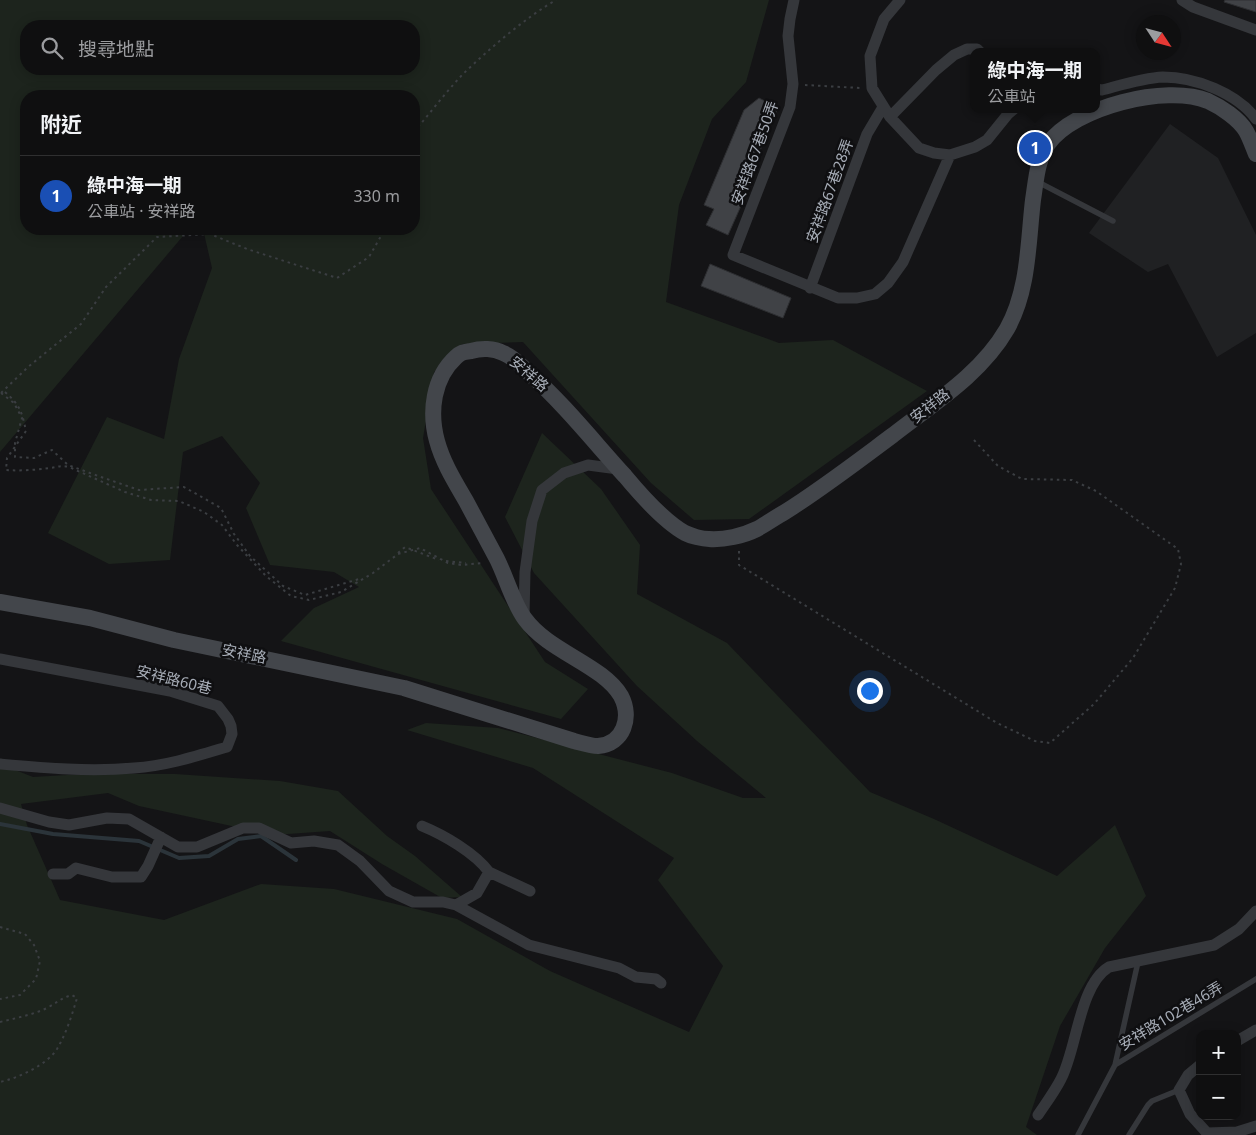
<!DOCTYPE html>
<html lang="zh-TW">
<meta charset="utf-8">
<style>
body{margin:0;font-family:"Noto Sans","Noto Sans TC",sans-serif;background:#1d1d1e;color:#f1f3f6}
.controls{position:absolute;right:15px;bottom:15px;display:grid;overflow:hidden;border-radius:10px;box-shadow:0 2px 12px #0003}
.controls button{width:45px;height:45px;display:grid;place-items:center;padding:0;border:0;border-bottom:1px solid #2f2f30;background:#0f0f10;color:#f1f3f6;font:25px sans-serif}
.compass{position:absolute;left:1136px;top:15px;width:45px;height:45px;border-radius:50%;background:#0f0f10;box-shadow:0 2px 12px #0003;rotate:126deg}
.you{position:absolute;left:869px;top:690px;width:18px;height:18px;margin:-12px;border:4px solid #fff;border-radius:50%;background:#1a73e8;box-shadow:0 0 0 8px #1a73e833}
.badge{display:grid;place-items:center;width:32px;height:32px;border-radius:50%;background:#eea334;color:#fff;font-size:16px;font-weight:700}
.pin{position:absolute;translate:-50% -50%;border:2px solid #fff;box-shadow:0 1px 5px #0006}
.popup{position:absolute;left:970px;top:48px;width:130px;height:65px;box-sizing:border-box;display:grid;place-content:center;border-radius:10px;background:#0f0f10;filter:drop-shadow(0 1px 4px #0005);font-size:16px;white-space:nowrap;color:#9b9c9f}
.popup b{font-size:19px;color:#f1f3f6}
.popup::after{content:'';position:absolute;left:50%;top:100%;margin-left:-10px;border:10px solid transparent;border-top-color:#0f0f10}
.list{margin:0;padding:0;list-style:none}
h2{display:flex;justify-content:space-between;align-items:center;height:65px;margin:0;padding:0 20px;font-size:21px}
h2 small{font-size:16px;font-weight:400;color:#9b9c9f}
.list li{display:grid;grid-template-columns:32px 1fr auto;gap:15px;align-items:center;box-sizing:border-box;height:80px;padding:0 20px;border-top:1px solid #2f2f30}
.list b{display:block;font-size:19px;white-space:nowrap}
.list p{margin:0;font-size:16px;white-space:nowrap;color:#9b9c9f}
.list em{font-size:16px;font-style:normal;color:#9b9c9f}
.icon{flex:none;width:28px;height:28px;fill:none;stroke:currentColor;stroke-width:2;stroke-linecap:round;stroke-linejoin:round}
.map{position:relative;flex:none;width:1256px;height:1135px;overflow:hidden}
.search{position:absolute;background:#0f0f10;box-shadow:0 2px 12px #0003;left:20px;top:20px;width:400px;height:55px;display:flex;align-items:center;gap:12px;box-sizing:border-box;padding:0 18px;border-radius:20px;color:#9b9c9f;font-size:19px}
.panel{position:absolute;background:#0f0f10;box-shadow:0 2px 12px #0003;left:20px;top:90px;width:400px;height:145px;border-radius:20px}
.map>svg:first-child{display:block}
</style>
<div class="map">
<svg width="1256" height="1135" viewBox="0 0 1256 1135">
<rect width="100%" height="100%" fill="#141416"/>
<path fill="#202123" d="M1170,124L1218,158L1256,235V333L1217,357L1168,264L1148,272L1089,233Z"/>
<path fill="#1d241d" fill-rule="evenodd" d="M0,0H769L746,82L712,119L679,205L666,302L779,343L833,340L927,391L749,519L694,520L651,483L523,342L462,344L434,372L423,438L431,489L545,662L588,689L561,719L281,641L314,608L359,587L334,572L270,565L246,508L260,483L222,436L183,452L170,560L109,564L48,533L107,417L164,439L179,359L212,268L203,229H414V96H26V229H192L183,236L0,452ZM26,26H414V69H26Z
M542,433L601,489L640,545L637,594L727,643L870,792L934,819L1057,876L1115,825L1146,896L1105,948L1060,1026L1026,1127L1037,1135H0V764L33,777L84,774H175L280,781L338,791L387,836L415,856L462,897L442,898L382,864L330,831L274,835L139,806L108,793L21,804L27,825L60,900L164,920L261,884L334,889L457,919L550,971L689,1032L723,966L658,880L674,858L533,768L407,730L426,723L498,728L672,773L743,798H766L697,741L637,686L534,573L505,517Z"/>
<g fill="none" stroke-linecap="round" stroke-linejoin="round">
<path stroke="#2b343a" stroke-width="4" d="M0,824L53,834L139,841L179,858L209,856L238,839L261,836L296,860"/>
</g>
<path fill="#404246" stroke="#2e2f32" d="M1225,0H1256V12L1224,2Z
M759,98L778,108L740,198L744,199L728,235L706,225L714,209L704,205L744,110Z
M710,264L791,298L783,318L701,286Z"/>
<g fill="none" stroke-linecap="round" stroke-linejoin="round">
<path stroke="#3b3e42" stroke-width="2" stroke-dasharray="2.5 4" stroke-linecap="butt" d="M805,85L860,88
M414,132C430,113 446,92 463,74C489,49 525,18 556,0
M5,392C20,405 22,412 26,431L7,458L6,470C20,471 36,470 50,468C58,467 61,465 69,467L125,492L151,500L179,501L204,512L222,525L237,545L266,576L291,596L309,600L341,592L373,573L398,554L420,548L448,563L461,565L483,563
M1,393L14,403L22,418L15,443V457L34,458L52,450L68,465L101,477L139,490L184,487L221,508L234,534L250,556L283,586L305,595L359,579
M1,393L28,367L81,324L106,287L157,237L210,234L247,249L337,278L369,257L385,229
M739,551V565L997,723L1035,741L1050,743L1094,704L1133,658L1175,588L1181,564L1178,549L1096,491L1072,480L1022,479L998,466L973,439
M398,553L405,547L439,560
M446,561L466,563
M0,927L25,934L34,945L40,961L36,979L20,995L0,999
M0,1022C16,1018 32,1015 47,1008C56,1003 63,997 72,995L77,998C72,1015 66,1034 57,1049C47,1065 18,1078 0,1082"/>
<path stroke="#35373b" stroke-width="5.5" d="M1038,182L1113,221
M1115,1065L1138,962
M1078,1135L1115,1065L1256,979
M1129,1135L1148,1105L1152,1101L1179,1090"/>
<path stroke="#35373b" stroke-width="11" d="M794,0L790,19L788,36L793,84L790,107L733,255L838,298H857L875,294L888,283L903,262L950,155
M900,0L884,19L870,56L872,88L890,117L919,148L934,153L950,155L975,147L987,140L1008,114L1014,109
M1182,0L1193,7L1256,30
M1096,89L1102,90C1121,85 1143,78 1163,77C1195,77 1237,93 1256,119
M890,117L936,70L954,55L967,49H977L980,52
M810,288L867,134L883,107
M524,616L525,572L532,521L542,490L564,473L588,465L618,469
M0,659L170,691L218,706L228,719L231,726L232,734L227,747C197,756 166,766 134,768C89,772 45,768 0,764
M0,808L49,822L69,825L107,818L129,819L178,847H197L243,828H259L291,843L314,841L338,845L360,861L389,891L413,902H443L456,905L477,893L489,872C475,853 444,835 422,826
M489,872L530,891
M53,874H68L76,868L112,877H141L148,866L161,837
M456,905L529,945L619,968L636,977L656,979L661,983
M1237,1041L1256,1030
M1200,1065L1188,1075L1179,1090L1190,1114L1207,1133L1237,1132L1256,1126
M1038,1115C1046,1103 1055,1091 1061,1079C1077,1049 1079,985 1109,967L1214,945L1239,929L1256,911"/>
<path stroke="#43464b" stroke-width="16" d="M0,602L90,618L174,640L404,688L574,741C582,743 590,746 598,746C624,744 632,717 621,696C603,665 549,652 525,619C514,605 506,577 497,559C487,540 476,520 466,501C455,482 443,463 437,441C429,412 433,378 456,357C461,352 464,352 471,351C481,348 494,348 503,353C514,357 521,366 529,373C564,404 594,442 625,476C640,494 665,522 685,533C691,536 702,539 709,539C724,540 743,536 757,529C766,524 776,517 785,512C823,488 858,461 893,435C934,403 981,374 1007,329C1029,290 1028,242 1033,200C1036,181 1037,160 1048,144C1074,107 1166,84 1208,101C1221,107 1239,119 1246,131C1250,138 1253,147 1256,154"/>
</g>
<g text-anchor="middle" stroke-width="5" stroke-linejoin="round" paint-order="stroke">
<g font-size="15" fill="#a6acb6" stroke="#0f0f11">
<text transform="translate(755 153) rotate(-70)" y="5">安祥路67巷50弄</text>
<text transform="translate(830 191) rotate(-70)" y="5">安祥路67巷28弄</text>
<text transform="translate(529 374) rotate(41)" y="5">安祥路</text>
<text transform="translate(930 406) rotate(-38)" y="5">安祥路</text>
<text transform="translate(244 654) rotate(11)" y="5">安祥路</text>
<text transform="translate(174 680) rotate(14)" y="5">安祥路60巷</text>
<text transform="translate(1171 1016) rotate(-31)" y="5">安祥路102巷46弄</text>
</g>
</g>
</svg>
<div class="controls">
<button>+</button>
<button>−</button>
</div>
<svg class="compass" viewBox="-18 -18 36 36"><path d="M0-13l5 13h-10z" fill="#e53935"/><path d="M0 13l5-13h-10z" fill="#9b9c9f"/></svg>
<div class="you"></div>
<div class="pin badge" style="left:1035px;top:148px;background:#1a4fb4">1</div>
<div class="popup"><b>綠中海一期</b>公車站</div>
<div class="search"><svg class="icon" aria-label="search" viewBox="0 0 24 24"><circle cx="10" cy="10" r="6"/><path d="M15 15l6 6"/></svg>搜尋地點</div>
<section class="panel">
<h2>附近<small></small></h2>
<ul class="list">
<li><span class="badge" style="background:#1a4fb4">1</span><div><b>綠中海一期</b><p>公車站 · 安祥路</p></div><em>330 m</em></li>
</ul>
</section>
</div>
